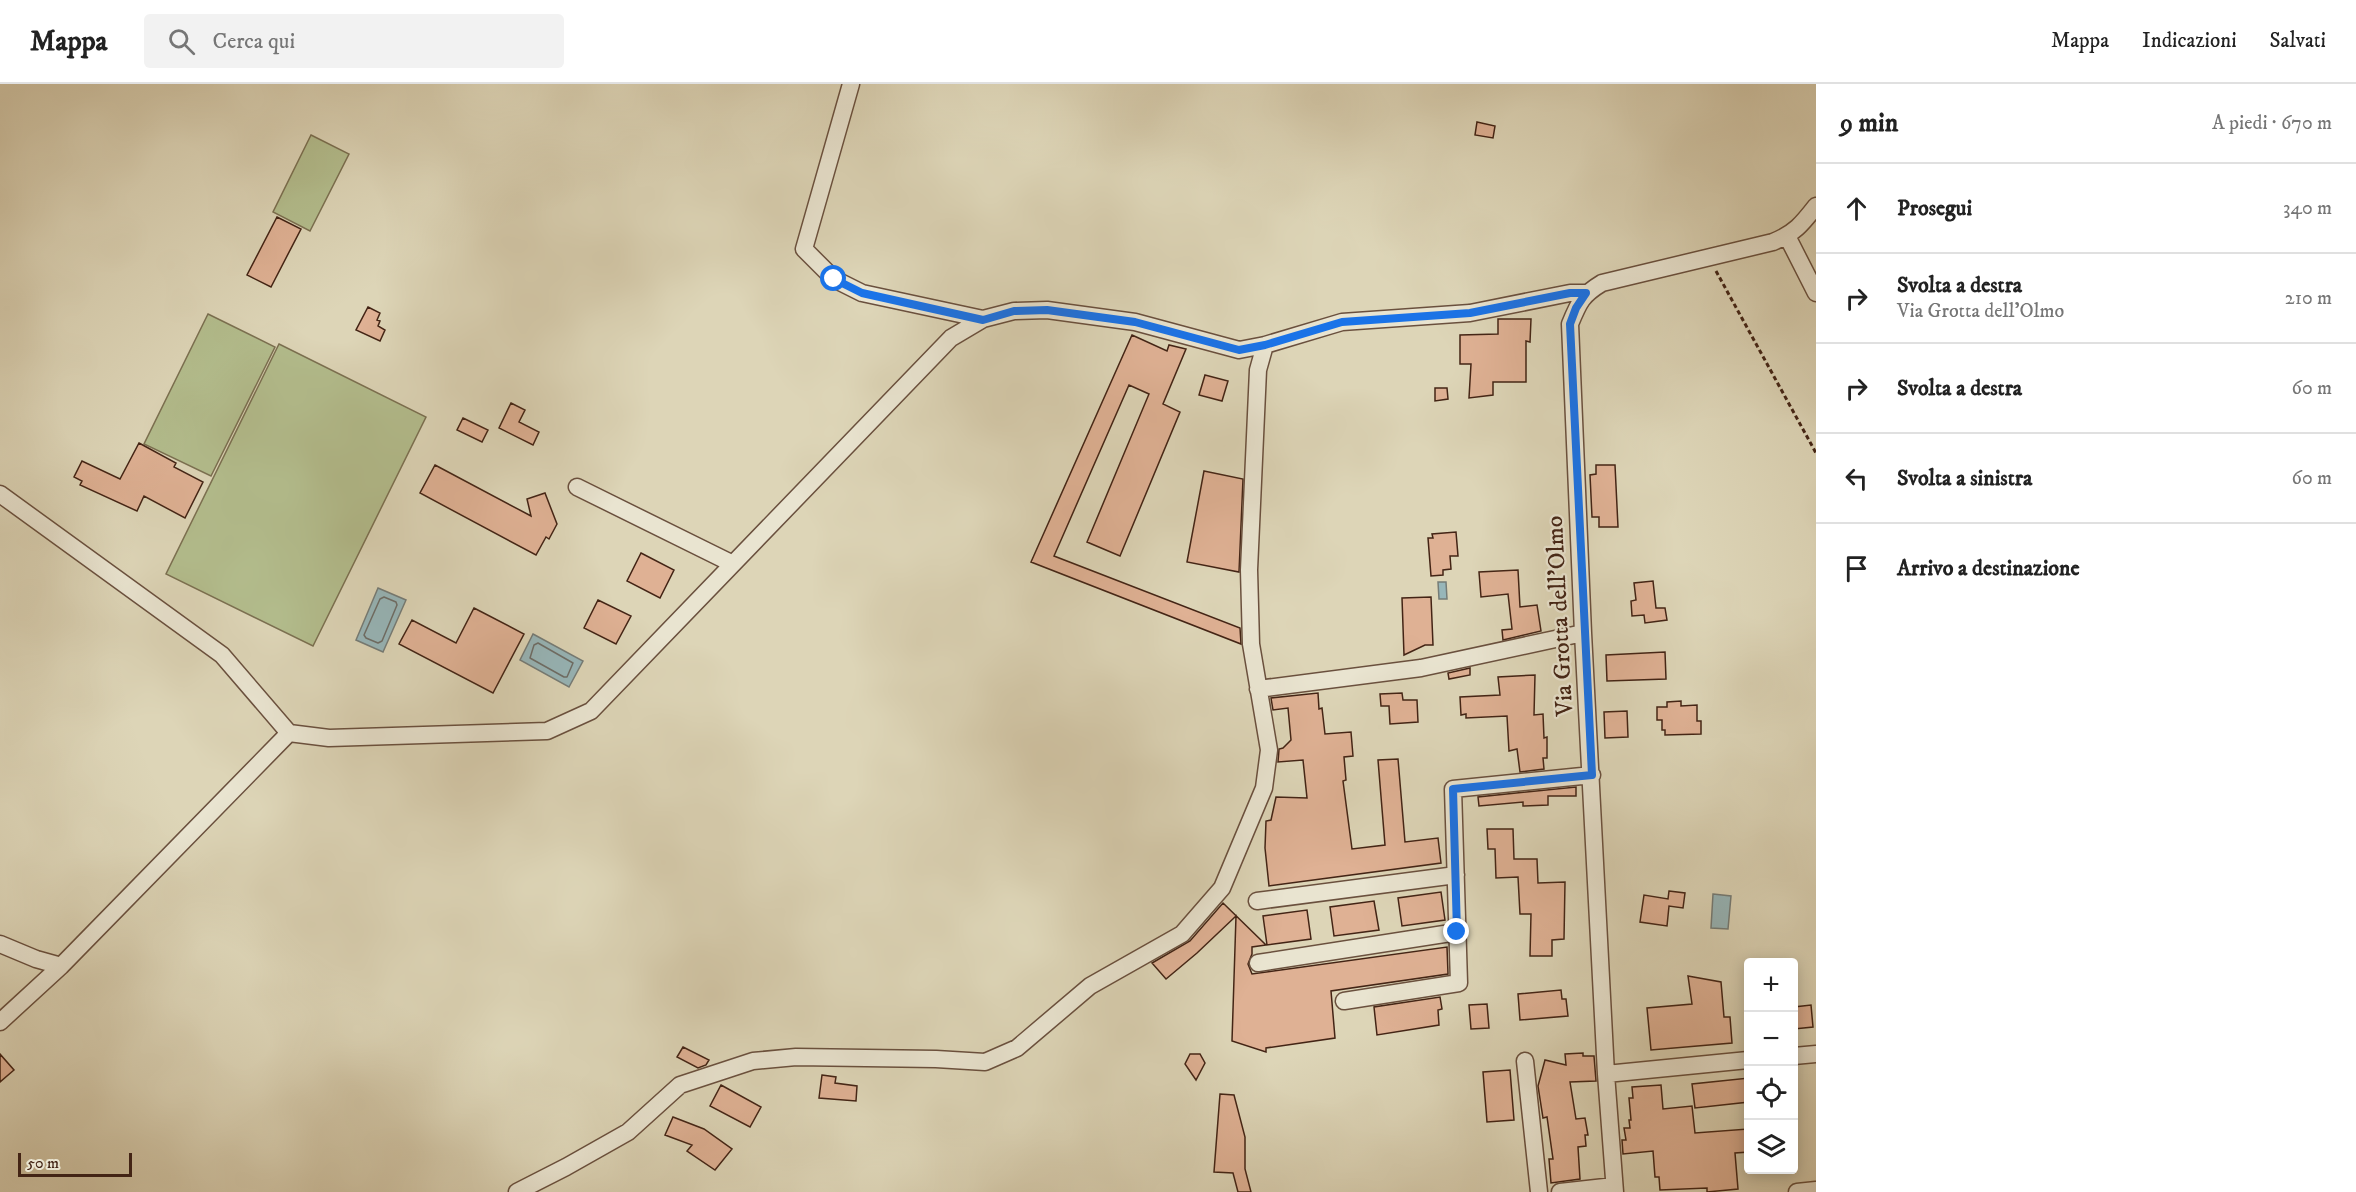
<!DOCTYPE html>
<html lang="it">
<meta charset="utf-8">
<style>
body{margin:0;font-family:"IM FELL DW Pica",serif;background:#f2f2f2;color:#222}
.controls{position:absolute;right:18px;bottom:18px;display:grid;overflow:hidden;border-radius:6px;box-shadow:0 3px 15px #0003}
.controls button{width:54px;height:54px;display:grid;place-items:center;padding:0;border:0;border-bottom:2px solid #e0e0e0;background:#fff;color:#222;font:30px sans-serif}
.scale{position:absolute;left:18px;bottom:15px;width:114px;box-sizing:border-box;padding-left:6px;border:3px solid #432415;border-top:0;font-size:16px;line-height:21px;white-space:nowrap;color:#432415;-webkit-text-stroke:4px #e9e4d0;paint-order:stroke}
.stop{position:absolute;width:18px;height:18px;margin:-14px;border:4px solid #1a73e8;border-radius:50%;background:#fff}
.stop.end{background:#1a73e8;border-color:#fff;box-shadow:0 2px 6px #0008}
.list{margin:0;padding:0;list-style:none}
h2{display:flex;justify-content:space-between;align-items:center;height:78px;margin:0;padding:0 24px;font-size:26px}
h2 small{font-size:20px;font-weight:400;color:#767676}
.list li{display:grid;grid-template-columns:39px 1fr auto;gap:18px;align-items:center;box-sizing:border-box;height:90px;padding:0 24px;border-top:2px solid #e0e0e0}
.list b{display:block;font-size:22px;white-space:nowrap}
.list p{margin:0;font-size:20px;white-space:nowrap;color:#767676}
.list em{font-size:20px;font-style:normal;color:#767676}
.icon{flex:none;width:33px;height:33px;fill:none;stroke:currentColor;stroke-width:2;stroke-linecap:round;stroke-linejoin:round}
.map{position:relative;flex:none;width:1816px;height:1108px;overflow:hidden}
header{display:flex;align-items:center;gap:36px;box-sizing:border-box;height:84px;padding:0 30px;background:#fff;border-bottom:2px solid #e0e0e0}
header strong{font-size:28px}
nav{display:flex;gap:33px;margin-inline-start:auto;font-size:21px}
.search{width:420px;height:54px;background:#f2f2f2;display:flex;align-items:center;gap:15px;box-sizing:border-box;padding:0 21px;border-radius:6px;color:#767676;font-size:22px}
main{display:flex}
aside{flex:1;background:#fff}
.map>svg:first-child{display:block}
</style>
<header>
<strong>Mappa</strong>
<div class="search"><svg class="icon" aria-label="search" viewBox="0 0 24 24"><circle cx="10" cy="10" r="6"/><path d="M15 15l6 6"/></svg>Cerca qui</div>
<nav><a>Mappa</a><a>Indicazioni</a><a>Salvati</a></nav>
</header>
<main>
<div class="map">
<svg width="1816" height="1108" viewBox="0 0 1816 1108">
<rect width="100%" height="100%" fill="#ddd5b7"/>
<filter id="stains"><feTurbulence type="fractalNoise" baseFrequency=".00333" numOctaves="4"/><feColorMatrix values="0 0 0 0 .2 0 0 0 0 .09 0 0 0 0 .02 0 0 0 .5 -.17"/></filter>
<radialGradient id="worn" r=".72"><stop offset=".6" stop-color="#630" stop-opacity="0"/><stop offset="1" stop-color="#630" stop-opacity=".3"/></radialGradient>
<path fill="#b3bd8d" stroke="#7b7051" stroke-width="1.5" d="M311,51L349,70L310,147L273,128Z
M208,230L275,263L211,392L144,360Z
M279,260L426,333L313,562L166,490Z"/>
<path fill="#97b6b9" stroke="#757c77" stroke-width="1.5" d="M1438,498H1446L1447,515H1439Z
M378,504L406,516L383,568L356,556Z
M533,550L583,577L569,603L520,576Z
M1713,810L1731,812L1728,845L1711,844Z"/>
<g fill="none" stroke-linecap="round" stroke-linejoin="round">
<path stroke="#6d6d67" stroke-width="1.5" d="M384,513L396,518L397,521L382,557L378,559L366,554L364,551L380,515Z
M538,559L573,579L567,593H564L530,574L534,561Z"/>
</g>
<path fill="#dfb194" stroke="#432415" stroke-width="1.5" d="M1477,38L1495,42L1493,54L1475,51Z
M277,133L301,145L271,203L247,191Z
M368,223L380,229L377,236L380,237L378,242L385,246L380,257L356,246Z
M1498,235H1531L1530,258L1526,257V298H1493V311L1469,314L1471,280H1460V251L1498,250Z
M1132,251L1167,267L1169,261L1186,265L1163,320L1180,328L1120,472L1087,458L1149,310L1129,301L1054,472L1240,544L1241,560L1031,478Z
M1205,291L1228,297L1222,317L1199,311Z
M1435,304H1447L1448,315L1435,317Z
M511,319L525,326L519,338L539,348L533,361L499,344Z
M463,334L488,346L482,358L457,346Z
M139,359L176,379L174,383L203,398L185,434L144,412L137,427L80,401L82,397L74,393L82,377L120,395Z
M435,381L531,432L527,415L545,409L557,440L549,455L546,453L536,471L420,409Z
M1596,381H1615L1618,443H1599V433H1592L1590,391L1596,390Z
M1204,387L1243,395L1239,488L1187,478Z
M1456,448L1458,472H1450L1451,485L1443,486V491L1431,492L1428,454H1433L1432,450Z
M641,469L674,486L660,514L627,497Z
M1518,486L1520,523L1537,521L1541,547L1503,556L1502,546L1512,545L1508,510L1481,513L1479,488Z
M1653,497L1656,524H1665L1667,536L1645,539L1644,531L1632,532L1631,517L1636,516L1634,499Z
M1431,513L1433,561H1425L1404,571L1402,514Z
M598,516L631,532L616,560L584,544Z
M474,524L524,550L493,609L399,560L412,536L456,559Z
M1665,568L1666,595L1607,597L1606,571Z
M1470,584V591L1449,595L1448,589Z
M1535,591L1534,631L1543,630L1544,654L1547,653V674H1543L1544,685L1520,688L1517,665L1509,667L1507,632L1466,634V630L1461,631L1460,613L1500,611L1498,593Z
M1318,609L1319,625L1322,624L1325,650L1351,648L1353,672L1344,673L1346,696L1343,697L1352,765L1385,761L1378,676L1398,675L1405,758L1438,754L1441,779L1269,802L1265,764L1266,737L1271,736L1276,713L1307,714L1303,676L1278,678L1279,665L1283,664L1291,656L1288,624L1273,626L1271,614Z
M1402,609L1403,616H1417L1418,638L1390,640L1389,622H1381L1380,610Z
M1681,617V622L1697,621V637H1701V650L1665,651V646H1662V636H1657V623H1667V618Z
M1627,627L1628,653L1605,654L1604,628Z
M1576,703V712H1548V721L1523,722V718L1479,722L1478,713Z
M1487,745H1513L1514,775H1537L1538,799L1565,798L1564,855L1552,856V872H1530L1531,830H1520L1518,793L1496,794L1495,765H1488Z
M1669,807L1685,809L1683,824L1669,822L1667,842L1640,838L1644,811L1668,815Z
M1441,808L1445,836L1402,842L1398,814Z
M1374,817L1379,846L1334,852L1330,823Z
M1223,819L1266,861L1252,863V870L1248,880L1252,890L1447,863L1448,890L1331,907L1335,954L1266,964V968L1232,957L1236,832L1197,869L1166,895L1152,879L1190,857Z
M1307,826L1311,855L1267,861L1263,832Z
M1688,892L1721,898L1724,933H1730L1732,959L1651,966L1647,924L1692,920Z
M1561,906L1562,915H1566L1568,932L1520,936L1518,910Z
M1440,913L1442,925L1438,926L1439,941L1377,951L1374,923Z
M1487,920L1489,944L1471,945L1469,921Z
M1811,921L1813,943L1794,945V923Z
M683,963L709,976L706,981L698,984L677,973Z
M1583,969V972H1594L1596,997L1570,998L1576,1035L1585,1034L1588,1051H1585L1586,1062L1578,1063L1580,1095L1551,1099L1549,1075H1553L1547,1033L1543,1034L1538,1002L1545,976L1566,981L1565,970Z
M0,970L14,986L0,998Z
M1190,970H1200L1205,979L1196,996L1185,980Z
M1510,986L1514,1036L1487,1038L1483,988Z
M822,991L836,993L835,999L857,1002L856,1017L819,1014Z
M1749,994V1018L1695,1024L1692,1000Z
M721,1001L761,1023L750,1043L710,1022Z
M1661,1001L1663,1025L1692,1022L1695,1049L1748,1045L1749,1068L1735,1069L1738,1105L1707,1108V1104L1660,1106L1659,1093H1655L1653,1067L1623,1070L1622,1056H1626L1624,1044H1630L1629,1036H1631L1629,1014H1633L1632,1003Z
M1220,1010L1234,1011L1245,1053V1085L1251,1108H1238L1233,1089L1214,1088Z
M673,1033L704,1045L732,1065L715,1086L687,1067L692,1061L665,1051Z"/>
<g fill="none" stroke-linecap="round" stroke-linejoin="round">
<g stroke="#6a503e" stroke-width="19">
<path id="minor" d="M851,0L804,165L834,195L862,209L983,235
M1787,152L1816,209
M577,403L733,480
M0,410L222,571L289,649L329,654L547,647L591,627L951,254L983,235L1014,227L1047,226L1135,238L1239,266L1265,261L1342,238L1470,229L1570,209H1586
M1258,605L1421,584L1583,549
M1257,817L1456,791
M0,860L36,875L61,882
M1258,879L1457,848
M1344,917L1459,899L1453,705L1592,691
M0,938L61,882L289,649
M1794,972L1816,970
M1525,977L1539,1108
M1606,990L1748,976
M517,1108L566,1083L628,1048L680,1001L753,977L796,973L936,975L985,978L1017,964L1090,902L1182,850L1222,804L1264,704L1269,666L1251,560L1249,486L1258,286L1265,261
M1560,1108L1614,1102
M1615,1108L1606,990L1583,549L1570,240C1579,218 1582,211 1602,199L1773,158C1795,149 1802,140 1816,122
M1797,1108L1816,1106"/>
</g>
<path stroke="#432415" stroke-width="3" stroke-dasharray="4.5 3" stroke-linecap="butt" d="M1716,187L1816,369"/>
<use href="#minor" stroke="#e9e4d0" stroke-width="16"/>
</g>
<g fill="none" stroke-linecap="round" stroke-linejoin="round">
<path stroke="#1a73e8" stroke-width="8" d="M834,195L862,209L983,236L1014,227L1047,226L1135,238L1239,266L1265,261L1342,238L1470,229L1570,209H1586L1576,224L1570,240L1592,691L1453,705L1457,848"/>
</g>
<g text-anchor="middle" stroke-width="4.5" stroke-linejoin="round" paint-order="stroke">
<g font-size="24" fill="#432415" stroke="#e9e4d0">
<text transform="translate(1559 532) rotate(-93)" y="8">Via Grotta dell'Olmo</text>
</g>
</g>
<rect width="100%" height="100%" filter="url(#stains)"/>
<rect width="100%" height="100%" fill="url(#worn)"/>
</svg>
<div class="controls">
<button>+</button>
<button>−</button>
<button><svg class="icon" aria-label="locate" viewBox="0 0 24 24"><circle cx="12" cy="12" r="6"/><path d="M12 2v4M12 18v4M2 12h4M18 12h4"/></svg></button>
<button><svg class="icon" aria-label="layers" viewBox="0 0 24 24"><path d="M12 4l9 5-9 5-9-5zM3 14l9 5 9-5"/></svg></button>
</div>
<div class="scale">50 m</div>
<div class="stop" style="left:834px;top:195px"></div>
<div class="stop end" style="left:1457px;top:848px"></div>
</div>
<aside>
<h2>9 min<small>A piedi · 670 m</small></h2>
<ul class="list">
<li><svg class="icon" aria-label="ahead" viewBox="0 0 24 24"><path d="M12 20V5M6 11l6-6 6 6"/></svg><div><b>Prosegui</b></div><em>340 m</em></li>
<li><svg class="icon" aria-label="right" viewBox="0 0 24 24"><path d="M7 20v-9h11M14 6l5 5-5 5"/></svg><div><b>Svolta a destra</b><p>Via Grotta dell'Olmo</p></div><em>210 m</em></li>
<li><svg class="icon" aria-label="right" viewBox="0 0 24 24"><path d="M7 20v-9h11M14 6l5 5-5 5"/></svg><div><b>Svolta a destra</b></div><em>60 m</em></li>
<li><svg class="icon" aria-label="left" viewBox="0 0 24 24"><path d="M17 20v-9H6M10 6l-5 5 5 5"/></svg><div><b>Svolta a sinistra</b></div><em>60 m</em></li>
<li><svg class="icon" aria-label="arrive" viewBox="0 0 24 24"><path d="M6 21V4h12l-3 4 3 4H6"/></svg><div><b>Arrivo a destinazione</b></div></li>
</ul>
</aside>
</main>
